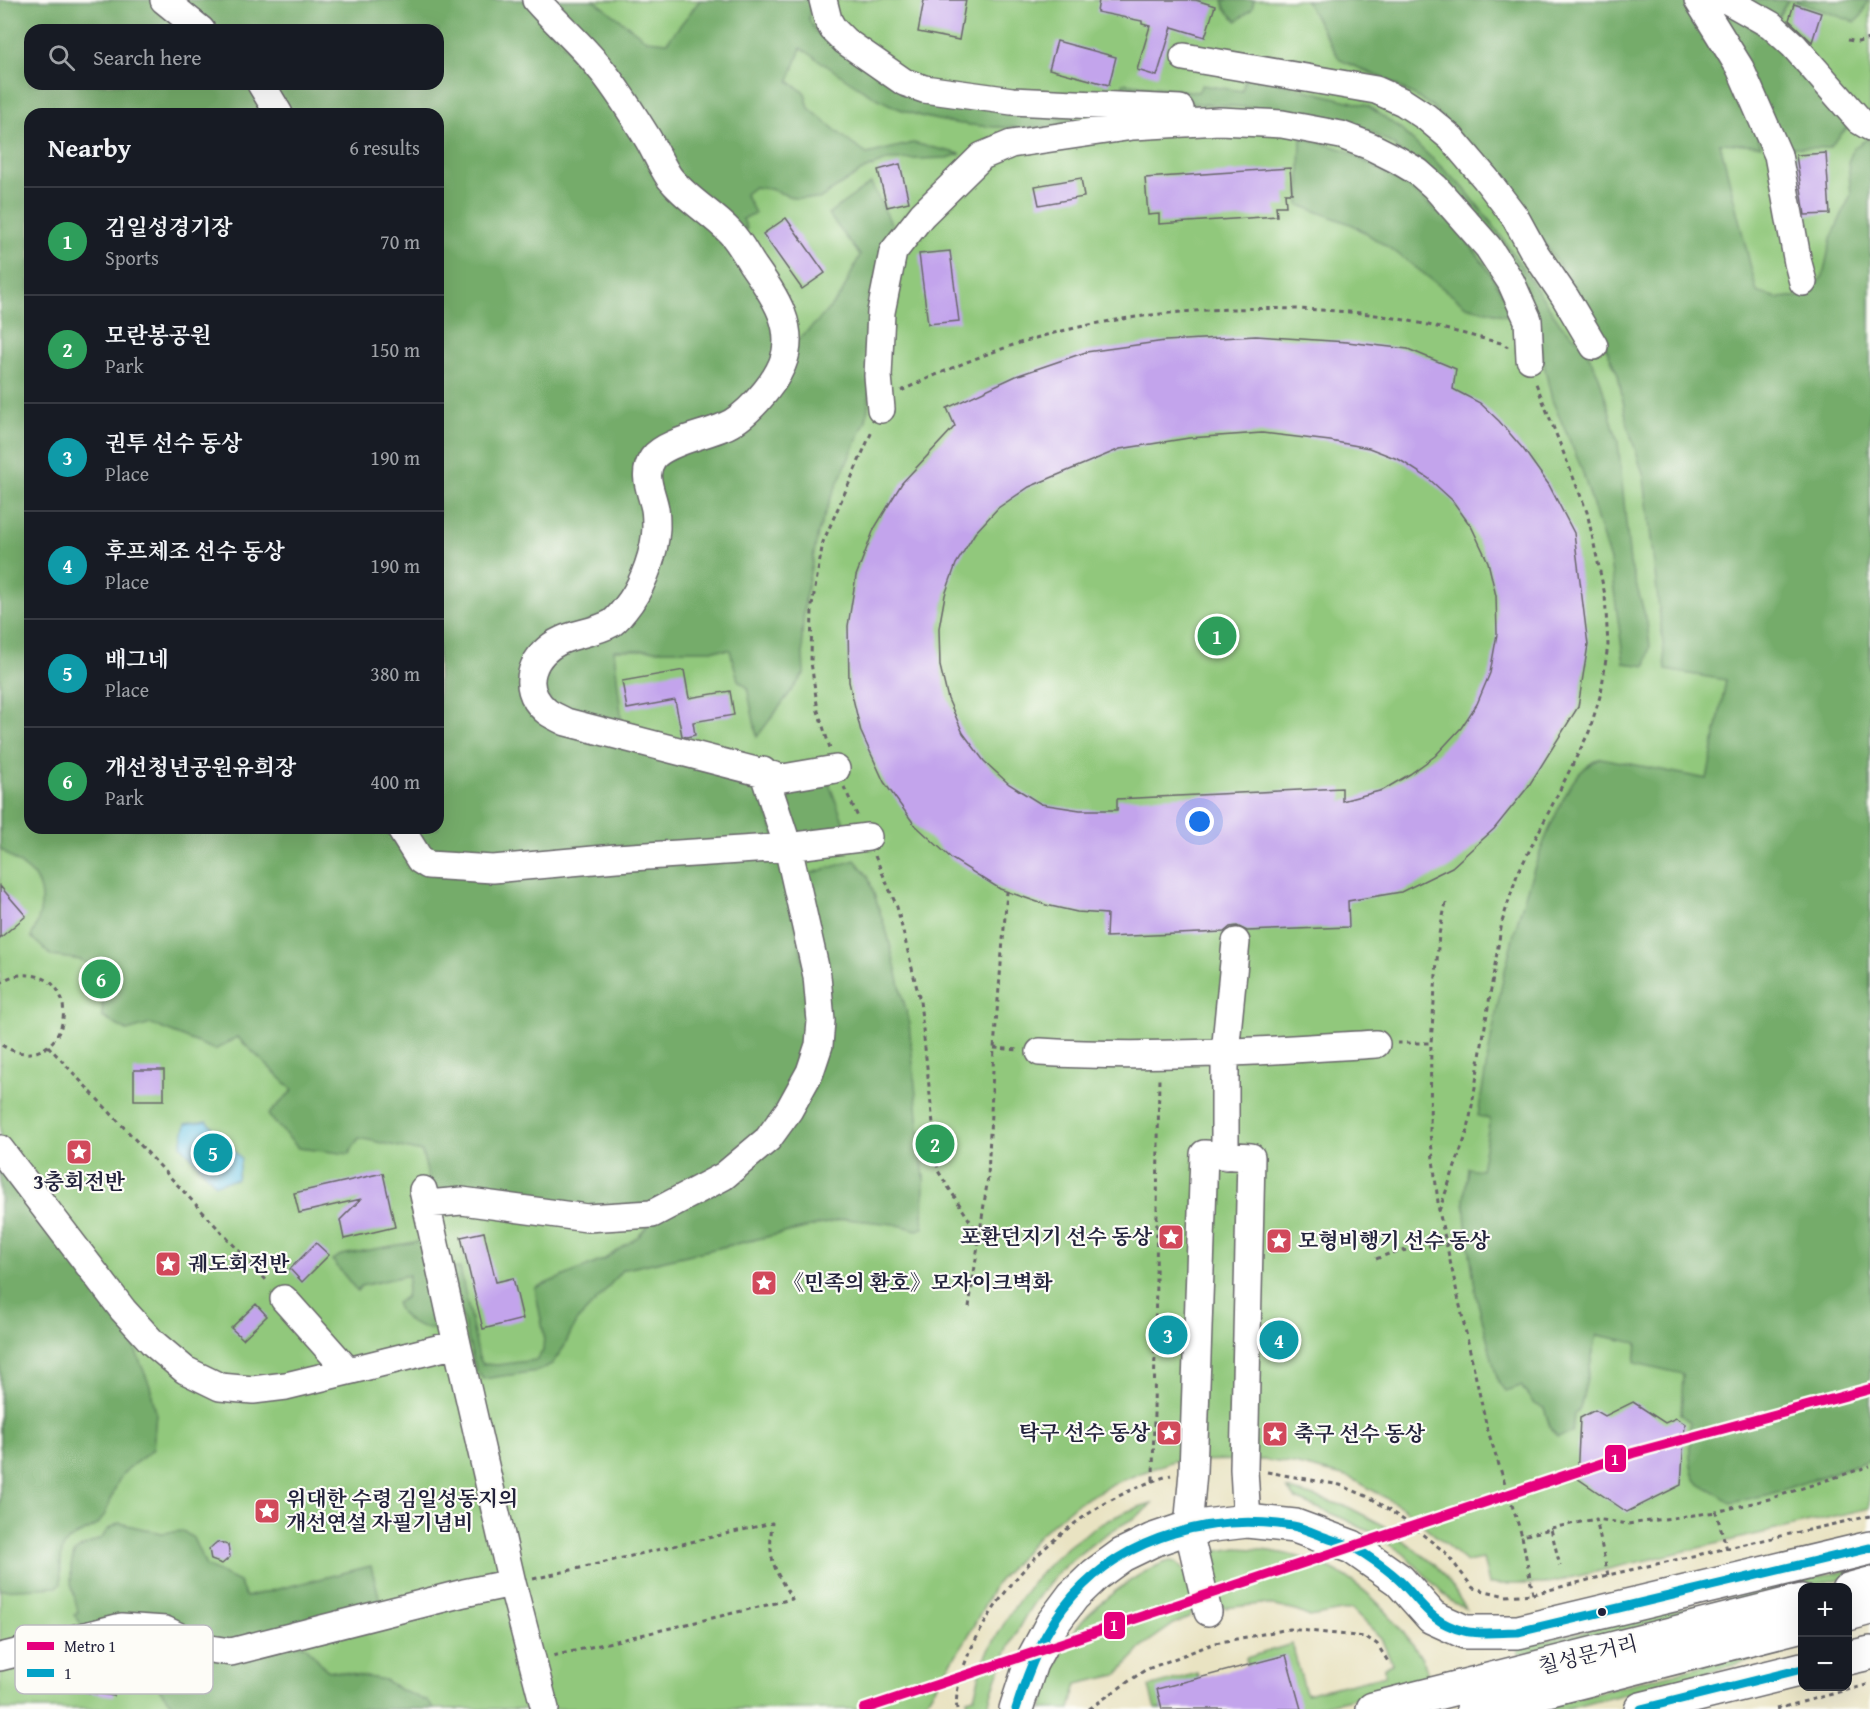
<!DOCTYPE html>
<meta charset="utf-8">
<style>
body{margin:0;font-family:"Gentium Book Plus","Noto Serif KR",serif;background:#242831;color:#f1f3f6}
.controls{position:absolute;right:18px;bottom:18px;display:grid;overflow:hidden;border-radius:12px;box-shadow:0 6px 24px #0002}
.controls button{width:54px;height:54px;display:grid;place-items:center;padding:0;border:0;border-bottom:2px solid #363941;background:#171b24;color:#f1f3f6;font:30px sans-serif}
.you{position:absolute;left:1200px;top:822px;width:21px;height:21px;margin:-15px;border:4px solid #fff;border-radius:50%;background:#1a73e8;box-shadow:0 0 0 9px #1a73e833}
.badge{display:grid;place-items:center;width:39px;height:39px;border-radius:50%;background:#db2777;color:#fff;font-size:20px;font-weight:700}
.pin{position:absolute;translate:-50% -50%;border:3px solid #fff;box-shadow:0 2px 6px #0006}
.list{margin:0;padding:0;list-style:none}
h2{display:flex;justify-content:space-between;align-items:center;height:78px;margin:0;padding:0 24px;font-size:26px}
h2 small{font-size:20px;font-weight:400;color:#9ea1a6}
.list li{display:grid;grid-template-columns:39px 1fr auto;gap:18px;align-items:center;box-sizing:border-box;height:108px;padding:0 24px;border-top:2px solid #363941}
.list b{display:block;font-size:22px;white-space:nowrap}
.list p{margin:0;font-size:20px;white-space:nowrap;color:#9ea1a6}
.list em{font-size:20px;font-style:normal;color:#9ea1a6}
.icon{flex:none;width:33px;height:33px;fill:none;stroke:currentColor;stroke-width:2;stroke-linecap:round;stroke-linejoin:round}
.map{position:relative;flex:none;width:1870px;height:1709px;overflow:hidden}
.search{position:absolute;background:#171b24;box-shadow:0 6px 24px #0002;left:24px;top:24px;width:420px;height:66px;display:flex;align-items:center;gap:15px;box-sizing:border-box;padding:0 21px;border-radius:18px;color:#9ea1a6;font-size:22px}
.panel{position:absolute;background:#171b24;box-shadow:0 6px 24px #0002;left:24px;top:108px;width:420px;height:726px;border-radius:18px}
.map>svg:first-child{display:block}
</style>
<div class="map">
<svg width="1870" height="1709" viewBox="0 0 1870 1709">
<rect width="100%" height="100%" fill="#fdfcf7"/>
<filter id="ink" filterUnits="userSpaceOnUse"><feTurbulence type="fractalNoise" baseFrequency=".0167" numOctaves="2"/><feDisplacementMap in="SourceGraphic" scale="12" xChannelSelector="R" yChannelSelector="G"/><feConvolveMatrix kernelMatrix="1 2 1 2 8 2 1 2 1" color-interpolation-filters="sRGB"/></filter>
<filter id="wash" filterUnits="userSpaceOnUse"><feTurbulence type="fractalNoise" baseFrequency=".008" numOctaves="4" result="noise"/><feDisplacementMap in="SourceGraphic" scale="24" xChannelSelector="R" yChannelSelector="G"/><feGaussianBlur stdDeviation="1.35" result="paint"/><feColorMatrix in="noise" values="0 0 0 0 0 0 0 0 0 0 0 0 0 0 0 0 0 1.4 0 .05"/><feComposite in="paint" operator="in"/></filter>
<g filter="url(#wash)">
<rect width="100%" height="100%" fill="#e9e3c2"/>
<path fill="#91c87b" stroke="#5a755b" stroke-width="1.5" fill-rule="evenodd" d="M0,0H1870V1508L1544,1584H1489L1483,1559L1466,1562L1402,1507L1351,1478L1294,1464L1263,1460L1173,1461L1115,1483L1076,1504L1040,1534L995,1585L967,1638L921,1709H0ZM30,30H438V84H30ZM30,114H438V828H30Z
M1287,1489L1348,1507L1381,1524L1435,1565L1450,1583L1466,1609L1452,1602L1404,1554L1376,1535L1344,1519L1296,1499Z
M1152,1503C1138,1520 1117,1525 1099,1539C1086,1549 1072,1559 1060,1571C1022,1609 1001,1659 987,1709H969L967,1699L974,1697C977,1685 980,1673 984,1661C990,1646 1000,1631 1008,1617C1043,1561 1088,1521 1152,1503Z
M1237,1548C1313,1551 1364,1576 1408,1639C1416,1650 1429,1665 1428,1679L1423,1682L1307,1709H1290L1249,1674L1246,1658L1292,1644L1306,1694L1386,1675L1384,1667L1392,1664L1381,1638L1352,1609L1310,1617L1296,1611L1280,1607L1261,1604L1224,1608L1214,1601L1207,1555L1211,1552Z
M1170,1561L1175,1562L1187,1573L1197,1604L1189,1618L1174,1624L1144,1645L1117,1675L1077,1684L1070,1709H1042C1049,1683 1057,1659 1071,1636C1088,1608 1139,1570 1170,1561Z
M1870,1565V1572L1520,1655L1518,1652V1648L1521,1646Z
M1802,1640V1647L1568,1709H1533Z
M1197,1673L1201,1687L1173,1709H1155L1149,1687Z"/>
<path fill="#74ac6b" stroke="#4b6753" stroke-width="1.5" d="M0,0H156L196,30H30V84H256L274,114H30V828H391L416,863L782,855L814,1016L785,1109L721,1171L651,1204L585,1210L433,1197L422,1152L359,1138L349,1154L298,1148L268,1115L293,1090L237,1037L215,1050L151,1024L127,1031L102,1017L103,992L101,974L81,960L52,956L31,937C41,917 47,895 33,875C25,866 9,857 0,848Z
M173,0H525L728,235L784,343L738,411L659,447L650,528L626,602L565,634L529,698L753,771L777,842L429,860L406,828H438V114H284L267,84H438V30H209Z
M544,0H594L647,40L667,42L700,0H811L809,19L815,31L906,92L1081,122C1031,133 943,128 895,107C863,93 831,68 801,48L789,81L805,93L809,108L851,143L867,154L913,143L961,154L947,158L888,160L862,171L819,199L794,198L770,189L754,187L745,194L755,213L743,219L747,229L737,232L686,186Z
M1223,0H1254L1252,9L1237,21L1225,9Z
M1305,0H1686L1730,66L1761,145L1720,143L1757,292L1777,298L1806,296L1823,276L1831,239L1851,194L1848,162L1854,148L1870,137V1460L1770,1494L1731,1503C1721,1494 1709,1491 1698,1483C1687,1474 1690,1437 1690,1422L1681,1414L1683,1374L1635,1363L1637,1343L1597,1335L1580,1409L1574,1414L1572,1433L1557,1437L1550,1427L1544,1408L1534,1404L1521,1386L1505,1391L1498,1382L1476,1295L1466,1225L1464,1199L1468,1168L1481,1170L1490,1119L1478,1116C1494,1017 1511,918 1551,825C1563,800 1573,769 1601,758L1707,779L1726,680L1666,670L1644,477L1628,427L1618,375L1590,311L1511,193L1432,106L1387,80L1340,60Z
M1710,0L1778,45L1853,121L1829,148L1786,147Z
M1743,0H1788L1777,19Z
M1792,0H1868L1862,15L1855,22Z
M1246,75L1368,106L1398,127L1464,188L1496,229L1561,325L1583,344L1599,376L1618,442L1630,563L1647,622L1650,646L1646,666L1624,663L1610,561L1581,467L1552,400L1533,315L1394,145L1357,124L1294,111L1124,98L1123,83L1198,92L1202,85L1242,91Z
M1301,137L1345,150L1407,186L1459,230L1485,265L1509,304L1507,316L1466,306L1394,251L1353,225L1299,205Z
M871,183L894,229L866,420L831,498L818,533L805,599L802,635L804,674L757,737L747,687L738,680L730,650H614L623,732L554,712L537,666L632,607L652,470L707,437L792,345L817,322L841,295L860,255L828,214Z
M827,778L848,834L791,841L772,787Z
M855,860L868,876L888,936L909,1023L924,1178L923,1228L917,1230L894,1224L845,1219L622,1270L601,1296L576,1322L564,1347L552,1364L538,1371L483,1379L476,1370L450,1269L460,1268L479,1358L483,1364L497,1365L536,1360L543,1351L544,1335L535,1288L603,1260L639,1236L652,1220L725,1181L815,1073L802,876Z
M0,1162L125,1325L150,1386L156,1413L153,1449C141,1461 127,1465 119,1480C112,1493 109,1512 99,1523C89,1533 71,1534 64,1546C59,1555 61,1573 61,1583L57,1587L0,1590V1203L3,1201L0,1195Z
M426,1240L445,1332L439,1334L437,1329C418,1330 402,1321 396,1303L406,1297L409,1275L361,1286L357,1291L332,1260L341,1255Z
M119,1523L161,1533L183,1531L193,1538L206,1566L239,1582L246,1597L371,1566L382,1608L234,1647L85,1629L74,1615L78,1612L71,1583V1566L74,1553L80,1548L102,1538L107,1530Z
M129,1636L305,1645L327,1670L385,1680L399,1689L427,1701L434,1709H175L149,1676L129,1666L123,1656Z"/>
<path fill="#68c4e6" stroke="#457390" stroke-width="1.5" d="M207,1121L241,1159L237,1179L215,1184L181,1145L186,1124Z"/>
<g id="blocks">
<path fill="#c3a4ec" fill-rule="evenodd" d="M924,0H966L959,40L918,32Z
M1099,0H1196L1215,6L1205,37L1172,27L1157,76L1137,70L1150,26L1142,24V21L1097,12Z
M1794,4L1821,13L1812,42L1789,20Z
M1057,41L1116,57L1109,85L1049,69Z
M1826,153L1830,214L1805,215L1796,155Z
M900,164L909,202L887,207L878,170Z
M1290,168L1292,193H1285L1286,206H1276L1277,216L1159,224V214L1148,215L1145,178Z
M1081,178L1084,197L1039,205L1035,186Z
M786,218L825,273L802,289L763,234Z
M950,251L959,321L928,324L919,254Z
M1256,336L1347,342L1408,349L1456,369L1453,389L1480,403L1499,421L1524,450L1549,485L1574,533L1588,645L1578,707L1528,787L1494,829L1452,867L1401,892L1348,901L1349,927L1247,931L1237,926L1230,927L1224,932L1106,937L1107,914L1077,912L1046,905L1000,889L952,859L914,824L884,782L861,732L849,682L848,626L856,576L874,529L902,483L955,426L947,408L1016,376L1086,352L1165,341ZM1262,433L1330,441L1369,448L1400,460L1428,478L1452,500L1472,528L1488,562L1496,596L1497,634L1490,673L1477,704L1461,728L1435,756L1410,774L1383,790L1342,801V788L1117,799V810H1080L1041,804L1009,784L984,761L963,733L948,699L940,666L939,628L945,595L956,564L975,533L998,508L1029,487L1120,449L1189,438Z
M684,670L689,698L730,691L734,715L693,722L695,735L687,737L682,736L675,700L627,709L622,681Z
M0,886L26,916L0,938Z
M134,1070H164V1100H134Z
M383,1173L395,1227L344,1239L340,1220L361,1199L299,1213L294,1193Z
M484,1232L496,1282L513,1278L523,1319L483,1329L461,1237Z
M316,1243L329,1255L302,1282L290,1269Z
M256,1304L267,1316L243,1339L231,1328Z
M1633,1402L1665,1423L1676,1418L1685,1424L1681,1485L1627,1512L1577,1478L1580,1418L1595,1410L1605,1416Z
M217,1542L228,1545L230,1557L222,1564L211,1560L209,1549Z
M102,1648L121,1651L114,1696L85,1692L92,1651Z
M1286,1655L1301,1709H1162L1157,1689Z"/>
</g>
</g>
<g filter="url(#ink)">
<use href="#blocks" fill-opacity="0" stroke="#68666a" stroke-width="1.5"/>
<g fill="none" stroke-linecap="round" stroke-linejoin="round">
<g stroke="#68666a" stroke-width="30">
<path id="minor" d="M164,0L201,30
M536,0C556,23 580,43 599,67C617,88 633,115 648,139C655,151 661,165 669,177C686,199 711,212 730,232C739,241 745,253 752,264C773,294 798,327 782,365C773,386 745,419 723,427C705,435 665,442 653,458C641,475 652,492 655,509C656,515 656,522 656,528C655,552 644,582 631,601C626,608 619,618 612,623C596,632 578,633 562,640C533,653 518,686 545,710C550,715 559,718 566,722L783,778L836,769
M823,0L828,20L833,29L845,41L904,82L924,89L1012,101L1180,109
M1698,0L1740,68L1778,155L1798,263L1803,282
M1727,0L1771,25L1794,46L1860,121L1870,127
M1184,57L1376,90L1403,102L1426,117L1451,138L1486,179L1515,217L1533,250L1565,297L1594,346
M261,84L279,114
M881,409L878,376L881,312L893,252L922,215L982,156L1011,144L1133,126L1219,121L1282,124L1341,135L1370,146L1396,159L1418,172L1435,187L1488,247L1511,282L1528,320L1530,359
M400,828L420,860L428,865L493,869L616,858L788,847L868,837
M1040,1052C1152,1059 1264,1051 1376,1044
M0,1149L123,1310L153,1343L185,1370L220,1387L253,1390L286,1386L348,1371
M1225,1156V1053L1236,942
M423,1190L457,1344
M427,1204L462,1201L587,1218L652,1214L724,1176L768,1139L789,1110L810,1072L819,1045L821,1021L817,976L788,847L763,771
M284,1299L348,1371L457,1344L512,1583L545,1709
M1208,1612L1188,1528L1193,1472L1204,1154L1251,1157L1244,1469L1247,1521
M0,1657L121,1627L165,1630L203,1648L231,1652L464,1593L512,1583"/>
</g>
<g stroke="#68666a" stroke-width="36">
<path id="major" d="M1848,1590L1870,1584
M1848,1614L1870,1608
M1848,1658L1870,1653
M1016,1709L1031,1663L1052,1624L1073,1596L1096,1574L1122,1555L1153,1540L1188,1528L1247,1521L1295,1526L1352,1547L1399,1580L1432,1617L1465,1632H1518L1870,1548
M1373,1709L1802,1601
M1473,1709L1802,1625
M1641,1709L1802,1669"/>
</g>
<path stroke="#68666a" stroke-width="3" stroke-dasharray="4.5 4.5" stroke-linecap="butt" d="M1848,40L1858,42L1869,39L1870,36
M901,391C949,368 998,348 1050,334C1146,309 1251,304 1349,312C1401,316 1451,331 1501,343L1508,347
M830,748L818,711L811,662L812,606L823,542L873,429
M844,787L858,817
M875,856L897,907L920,1001L938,1171L979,1235
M1446,903L1439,934L1431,1043L1430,1133L1439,1211L1487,1428L1522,1536
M0,984C8,976 19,974 30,975C90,980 63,1084 0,1044
M1397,1043H1431
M48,1046L268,1282
M994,1048L1019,1050
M1439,1211L1468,1130L1502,922L1517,875L1589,732L1601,693L1608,645L1605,595L1587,512L1535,381
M1376,1259L1391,1253L1446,1243
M969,1307L988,1177L994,1048L1007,892
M1267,1472L1340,1485L1371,1498L1408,1523L1446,1553L1473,1588L1506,1596L1533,1594L1522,1536L1551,1529L1560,1566
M1153,1480L1159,1077
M1551,1528L1596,1519
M1727,1549L1716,1512L1769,1499L1870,1466
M1608,1575L1596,1519L1628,1524L1716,1512
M533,1579L772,1523C768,1560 773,1567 792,1599L553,1656
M1533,1594L1608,1575L1870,1516
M957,1709C954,1692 964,1663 972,1647C1011,1566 1084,1501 1171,1475
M1089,1709L1145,1670L1215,1643L1289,1629L1366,1637L1377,1644L1389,1663
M1776,1709L1870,1684"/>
<use href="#minor" stroke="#fff" stroke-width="27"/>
<use href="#major" stroke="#fff" stroke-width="33"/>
<g stroke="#fdfcf7" stroke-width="14">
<path id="bus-1" d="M1016,1709C1029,1668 1044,1629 1073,1596C1127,1535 1214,1513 1293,1526C1304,1528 1316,1534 1327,1538C1335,1541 1345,1543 1353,1547C1367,1555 1389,1570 1401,1582C1423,1604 1430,1622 1464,1631C1477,1635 1503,1632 1518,1632L1870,1548
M1641,1709L1802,1669"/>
</g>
<use href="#bus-1" stroke="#02a2c7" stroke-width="9"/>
<g stroke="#fdfcf7" stroke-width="15">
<path id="metro-1" d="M864,1709L1633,1453L1870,1389"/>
</g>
<use href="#metro-1" stroke="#e5007d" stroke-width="10"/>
</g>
</g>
<defs>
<g id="sight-square" transform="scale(1.35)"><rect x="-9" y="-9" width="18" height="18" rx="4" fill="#d1495b" stroke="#fdfcf7"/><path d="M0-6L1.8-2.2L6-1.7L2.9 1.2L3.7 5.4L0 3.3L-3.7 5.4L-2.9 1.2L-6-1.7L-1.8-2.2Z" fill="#fff"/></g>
</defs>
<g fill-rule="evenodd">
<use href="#sight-square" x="79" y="1152"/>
<use href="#sight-square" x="1171" y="1237"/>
<use href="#sight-square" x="1279" y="1241"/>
<use href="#sight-square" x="168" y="1264"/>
<use href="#sight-square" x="764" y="1283"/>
<use href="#sight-square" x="1169" y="1433"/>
<use href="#sight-square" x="1275" y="1434"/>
<use href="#sight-square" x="267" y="1511"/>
</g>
<circle fill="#22223b" stroke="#fdfcf7" stroke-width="2" cx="1602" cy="1612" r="5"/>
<g text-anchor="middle" stroke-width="4.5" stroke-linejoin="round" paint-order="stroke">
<g font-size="21" font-weight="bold" fill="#22223b" stroke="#fdfcf7" text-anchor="start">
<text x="79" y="1189" text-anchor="middle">3충회전반</text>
<text x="1152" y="1244" text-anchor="end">포환던지기 선수 동상</text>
<text x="1298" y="1248">모형비행기 선수 동상</text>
<text x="188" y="1271">궤도회전반</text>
<text x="783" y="1290">《민족의 환호》모자이크벽화</text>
<text x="1150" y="1440" text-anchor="end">탁구 선수 동상</text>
<text x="1294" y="1441">축구 선수 동상</text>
<text x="286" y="1506">위대한 수령 김일성동지의<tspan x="286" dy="24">개선연설 자필기념비</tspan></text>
</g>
<g font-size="21" fill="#22223b" stroke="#fdfcf7">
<text transform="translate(1588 1655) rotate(-14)" y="7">칠성문거리</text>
</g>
</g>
<rect x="15" y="1625" width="198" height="69" rx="9" fill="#fdfcf7" stroke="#bbbbbf" stroke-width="1.5"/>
<rect x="27" y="1642" width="27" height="8" fill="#e5007d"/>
<rect x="27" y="1669" width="27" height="8" fill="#02a2c7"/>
<g font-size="16" fill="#22223b">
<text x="64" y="1652">Metro 1</text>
<text x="64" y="1679">1</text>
</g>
<g stroke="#fdfcf7" stroke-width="2">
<rect x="1604" y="1444" width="23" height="29" rx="6" fill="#e5007d"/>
<rect x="1103" y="1611" width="23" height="29" rx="6" fill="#e5007d"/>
</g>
<g font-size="16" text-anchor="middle" font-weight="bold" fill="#fff">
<text x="1615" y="1465">1</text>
<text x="1114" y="1631">1</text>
</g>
</svg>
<div class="controls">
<button>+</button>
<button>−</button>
</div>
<div class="you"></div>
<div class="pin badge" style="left:1217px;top:636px;background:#2e9e5b">1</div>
<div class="pin badge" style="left:935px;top:1144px;background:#2e9e5b">2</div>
<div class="pin badge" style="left:1168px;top:1335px;background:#0f9aa8">3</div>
<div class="pin badge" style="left:1279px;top:1340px;background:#0f9aa8">4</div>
<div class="pin badge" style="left:213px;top:1153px;background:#0f9aa8">5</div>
<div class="pin badge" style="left:101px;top:979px;background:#2e9e5b">6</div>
<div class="search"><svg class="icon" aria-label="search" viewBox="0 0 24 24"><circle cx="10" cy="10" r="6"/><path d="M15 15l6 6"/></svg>Search here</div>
<section class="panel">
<h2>Nearby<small>6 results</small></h2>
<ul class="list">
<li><span class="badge" style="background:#2e9e5b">1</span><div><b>김일성경기장</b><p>Sports</p></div><em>70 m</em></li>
<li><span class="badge" style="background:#2e9e5b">2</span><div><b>모란봉공원</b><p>Park</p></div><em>150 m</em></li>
<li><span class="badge" style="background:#0f9aa8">3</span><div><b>권투 선수 동상</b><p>Place</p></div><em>190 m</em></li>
<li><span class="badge" style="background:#0f9aa8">4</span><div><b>후프체조 선수 동상</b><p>Place</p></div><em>190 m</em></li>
<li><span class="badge" style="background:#0f9aa8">5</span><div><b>배그네</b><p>Place</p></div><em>380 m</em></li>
<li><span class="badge" style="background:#2e9e5b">6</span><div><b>개선청년공원유희장</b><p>Park</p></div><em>400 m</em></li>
</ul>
</section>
</div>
